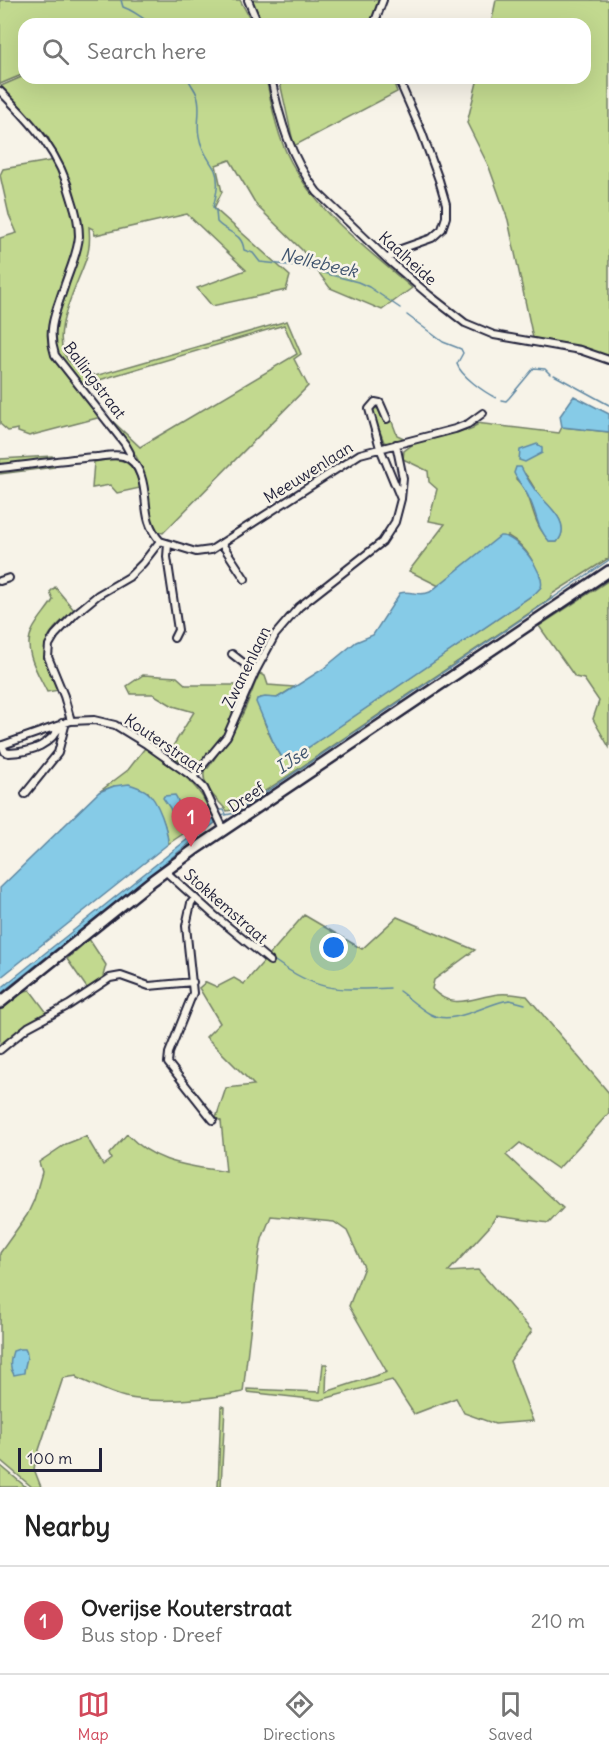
<!DOCTYPE html>
<meta charset="utf-8">
<style>
body{margin:0;font-family:Delius,sans-serif;background:#f6f6f6;color:#222}
.scale{position:absolute;left:18px;bottom:15px;width:84px;box-sizing:border-box;padding-left:6px;border:3px solid #22223b;border-top:0;font-size:16px;line-height:21px;white-space:nowrap;color:#22223b;-webkit-text-stroke:4px #f7f3e8;paint-order:stroke}
.you{position:absolute;left:334px;top:948px;width:21px;height:21px;margin:-15px;border:4px solid #fff;border-radius:50%;background:#1a73e8;box-shadow:0 0 0 9px #1a73e833}
.badge{display:grid;place-items:center;width:39px;height:39px;border-radius:50%;background:#d1495b;color:#fff;font-size:20px;font-weight:700}
.pin{position:absolute;translate:-50% -50px;filter:drop-shadow(0 2px 3px #0008)}
.pin::after{content:'';position:absolute;top:32px;width:21px;height:18px;background:inherit;clip-path:polygon(0 0,100% 0,50% 100%)}
.list{margin:0;padding:0;list-style:none}
h2{display:flex;justify-content:space-between;align-items:center;height:78px;margin:0;padding:0 24px;font-size:26px}
h2 small{font-size:20px;font-weight:400;color:#767676}
.list li{display:grid;grid-template-columns:39px 1fr auto;gap:18px;align-items:center;box-sizing:border-box;height:108px;padding:0 24px;border-top:2px solid #e0e0e0}
.list b{display:block;font-size:22px;white-space:nowrap}
.list p{margin:0;font-size:20px;white-space:nowrap;color:#767676}
.list em{font-size:20px;font-style:normal;color:#767676}
.icon{flex:none;width:33px;height:33px;fill:none;stroke:currentColor;stroke-width:2;stroke-linecap:round;stroke-linejoin:round}
.map{position:relative;flex:none;width:609px;height:1487px;overflow:hidden}
.search{position:absolute;background:#fff;box-shadow:0 6px 24px #0002;left:18px;right:18px;top:18px;height:66px;display:flex;align-items:center;gap:15px;box-sizing:border-box;padding:0 21px;border-radius:18px;color:#767676;font-size:22px}
.sheet{height:186px;background:#fff}
nav{display:flex;justify-content:space-around;align-items:center;box-sizing:border-box;height:84px;border-top:2px solid #e0e0e0;background:#fff;font-size:16px;color:#767676}
nav a{display:grid;justify-items:center;gap:3px}
nav .on{color:#d1495b}
.map>svg:first-child{display:block}
</style>
<div class="map">
<svg width="609" height="1487" viewBox="0 0 609 1487">
<rect width="100%" height="100%" fill="#f7f3e8"/>
<filter id="ink" filterUnits="userSpaceOnUse"><feTurbulence type="fractalNoise" baseFrequency=".0167" numOctaves="2"/><feDisplacementMap in="SourceGraphic" scale="12" xChannelSelector="R" yChannelSelector="G"/><feConvolveMatrix kernelMatrix="1 2 1 2 8 2 1 2 1" color-interpolation-filters="sRGB"/></filter>
<g filter="url(#ink)">
<path fill="#c2d98f" stroke="#727e65" stroke-width="1.5" fill-rule="evenodd" d="M0,0H240L253,24H24V74L0,84Z
M251,0H386L379,24H262Z
M496,0H609V356L568,344L533,338L508,220L489,167L467,123L478,78H585V24H491Z
M24,76V78H266C272,107 277,136 291,162C318,214 369,250 412,288L382,310L330,288L302,250L257,206L230,160L216,165L222,192L214,208L290,276L286,290L212,306L197,288L246,270L187,214L95,235L93,229L89,227C90,237 90,249 86,259C78,285 45,340 71,363C78,368 88,371 95,376L287,321L301,354L294,359L308,386L163,533C144,529 150,498 146,483C141,456 123,437 106,415L140,447L297,354L284,325L96,381L82,383L105,416L29,436L18,432V429L8,431L0,424V238L17,233L9,215L0,175L3,169L55,160L60,162L48,137L1,86Z
M279,78H392L397,92L294,146Z
M374,408L378,409L383,420L391,419L397,435L406,439L388,443L384,442L372,411Z
M476,423L559,433L562,427L609,432V558L552,594L550,599L285,778L237,809L227,811C217,799 199,785 205,768H208C223,746 240,724 249,699C253,690 255,682 260,673L265,676L268,685L295,687L277,698H260C260,720 272,741 283,759L294,756L534,594L540,588C540,568 526,546 508,536L466,564L439,586L409,571L445,524L429,521L437,489L429,482L428,471L403,459L404,451L416,442L464,429L468,431L473,429V427L477,425ZM525,474C531,481 535,491 541,498C552,509 571,525 557,542H550C545,536 540,530 537,522C530,506 530,491 516,479Z
M52,456L54,467L0,474V459Z
M112,459C131,460 136,470 140,488L117,493L110,485L92,488L94,462Z
M609,580V747L593,719L599,701L584,679L575,677L539,626Z
M55,587L74,610C36,642 41,647 59,690L47,692C39,675 22,650 32,631C37,620 47,610 53,600L50,592Z
M143,675L177,677L186,685H245L228,728L203,761L195,767H190L168,754L194,712L173,706L153,694H131L127,686Z
M145,748C171,766 201,782 211,815L168,844C167,824 158,809 148,792L114,786L99,792L128,770Z
M304,915L362,949L397,917L475,950L434,980L432,989C454,1012 472,997 499,994C508,993 518,995 527,996L609,1093V1113L558,1169L520,1143L506,1155L563,1208L549,1223L496,1216L490,1226L448,1272L478,1270L532,1331L510,1361L533,1421L495,1424L464,1413L456,1398L414,1414L392,1380L320,1400L247,1392V1389L320,1392L323,1364H327L326,1392L387,1372L349,1306L364,1267L347,1231L334,1222L271,1216L262,1239L259,1255L243,1392C211,1399 157,1404 125,1397C109,1393 92,1384 77,1378V1376L63,1378L36,1459L34,1469L41,1487H32L0,1460V1253L27,1215L34,1200L42,1172L39,1162L66,1144L86,1136L103,1165L111,1159L109,1154L127,1134C156,1164 187,1165 226,1172L221,1121L216,1118L226,1088L254,1085L206,1037L220,1023L199,988L206,982L217,987L234,978L244,984Z
M89,939L106,965L103,976L106,978L89,991L67,959Z
M30,990L48,1014L0,1049V1008L20,992Z
M221,1406L225,1407L221,1487H218Z
M0,1465L1,1466L26,1487H0Z"/>
<path fill="#86cbe7" stroke="#5e87a2" stroke-width="1.5" d="M574,396L609,414V432L562,427L560,416Z
M537,444L542,447V453L525,462L519,460L520,450Z
M516,467H521C526,477 533,488 540,496C551,508 572,525 557,542H550C535,526 538,515 529,498C525,489 518,482 514,473Z
M500,536C517,534 546,574 541,587C540,588 535,594 534,594L309,747L288,759H283L274,744L256,702L257,699L265,697L277,698L282,695L323,669L356,642L373,635L400,593C410,590 420,597 430,592Z
M129,784C134,786 142,788 147,792C158,800 168,830 168,844L0,978V888L99,792L114,786Z
M175,795C183,805 177,817 186,827L184,832L178,828L170,808L163,798L164,796Z
M214,818L215,823L0,994V989Z
M19,1349H25C30,1357 24,1364 24,1373L14,1375C9,1367 10,1361 13,1351Z"/>
<g fill="none" stroke-linecap="round" stroke-linejoin="round">
<path stroke="#5e87a2" stroke-width="1.5" d="M121,0L123,7C132,10 143,18 151,24
M188,78C190,84 195,89 197,95C202,108 196,123 199,136C201,150 209,159 215,170C220,182 216,196 213,207L216,211L217,222C228,234 242,232 244,250L253,253L260,262L297,266L358,282L369,287L400,308
M407,315L443,342L461,349L463,353L457,364C461,376 484,392 496,398
M554,375L609,405
M501,400L506,401L509,398L534,368L545,369L550,374
M220,810H224L226,814
M221,816L235,813L609,560
M186,828L211,812
M275,961C320,993 337,990 390,988
M399,991C409,998 419,1008 430,1014C452,1026 482,1006 504,1001L510,1000L525,1004"/>
<g stroke="#22223b" stroke-width="10">
<path id="minor" d="M248,0L258,24
M374,24L383,0
M271,78C280,120 290,157 317,192L387,259L429,295L465,323L494,335L580,350L609,360
M0,91C34,125 60,153 72,200C76,212 79,224 79,236C78,252 70,269 65,284C57,310 46,328 55,355L125,444L130,453V458
M387,259L401,249L432,238L442,229L446,217V204L439,180L422,133L398,78
M387,419L380,403L375,402L369,409L380,448L401,499L403,478L396,444
M0,468C32,465 64,459 96,457C105,456 115,454 123,456C133,459 138,467 141,476C149,500 141,519 160,541
M160,541L196,552L211,550L360,454L455,429L468,424L483,413
M168,544L167,557L178,630L174,638
M222,544L245,579
M0,581L9,578
M232,654L255,672
M71,721L64,696L48,657L49,645L55,635L75,614L98,595L129,577L143,563L160,541
M2,745L5,752L9,753C33,752 51,745 62,723
M0,746L71,721L94,720L115,725L146,744L193,777L204,788L224,830
M193,777L227,736L255,672L275,635L299,607L382,542L395,522L401,499
M25,794L58,753L66,722
M165,871L214,915L270,961
M195,898L191,903L186,926L193,993L169,1053L168,1063L213,1120
M0,1050L28,1027L69,1005L110,978L121,976L149,986L193,982"/>
</g>
<g stroke="#22223b" stroke-width="14">
<path id="secondary" d="M0,1003L153,880L194,850L609,571"/>
</g>
<use href="#minor" stroke="#f7f3e8" stroke-width="6"/>
<use href="#secondary" stroke="#f7f3e8" stroke-width="9"/>
</g>
</g>
<g text-anchor="middle" stroke-width="5" stroke-linejoin="round" paint-order="stroke">
<g font-size="16" fill="#22223b" stroke="#f7f3e8">
<text transform="translate(408 258) rotate(42)" y="6">Kaalheide</text>
<text transform="translate(95 380) rotate(53)" y="6">Ballingstraat</text>
<text transform="translate(308 472) rotate(-32)" y="6">Meeuwenlaan</text>
<text transform="translate(246 667) rotate(-64)" y="6">Zwanenlaan</text>
<text transform="translate(164 743) rotate(34)" y="6">Kouterstraat</text>
<text transform="translate(246 797) rotate(-34)" y="6">Dreef</text>
<text transform="translate(226 906) rotate(41)" y="6">Stokkemstraat</text>
</g>
<g font-size="18" font-style="italic" fill="#40556f" stroke="#f7f3e8">
<text transform="translate(319 263) rotate(13)" y="6">Nellebeek</text>
<text transform="translate(292 760) rotate(-34)" y="6">IJse</text>
</g>
</g>
</svg>
<div class="scale">100 m</div>
<div class="you"></div>
<div class="pin badge" style="left:191px;top:847px">1</div>
<div class="search"><svg class="icon" aria-label="search" viewBox="0 0 24 24"><circle cx="10" cy="10" r="6"/><path d="M15 15l6 6"/></svg>Search here</div>
</div>
<section class="sheet">
<h2>Nearby<small></small></h2>
<ul class="list">
<li><span class="badge">1</span><div><b>Overijse Kouterstraat</b><p>Bus stop · Dreef</p></div><em>210 m</em></li>
</ul>
</section>
<nav>
<a class="on"><svg class="icon" aria-label="map" viewBox="0 0 24 24"><path d="M3 6l6-2 6 2 6-2v14l-6 2-6-2-6 2zM9 4v14M15 6v14"/></svg>Map</a>
<a><svg class="icon" aria-label="directions" viewBox="0 0 24 24"><path d="M12 3l9 9-9 9-9-9zM9 14v-3h6M13 9l2 2-2 2"/></svg>Directions</a>
<a><svg class="icon" aria-label="saved" viewBox="0 0 24 24"><path d="M7 4h10v16l-5-4-5 4z"/></svg>Saved</a>
</nav>
